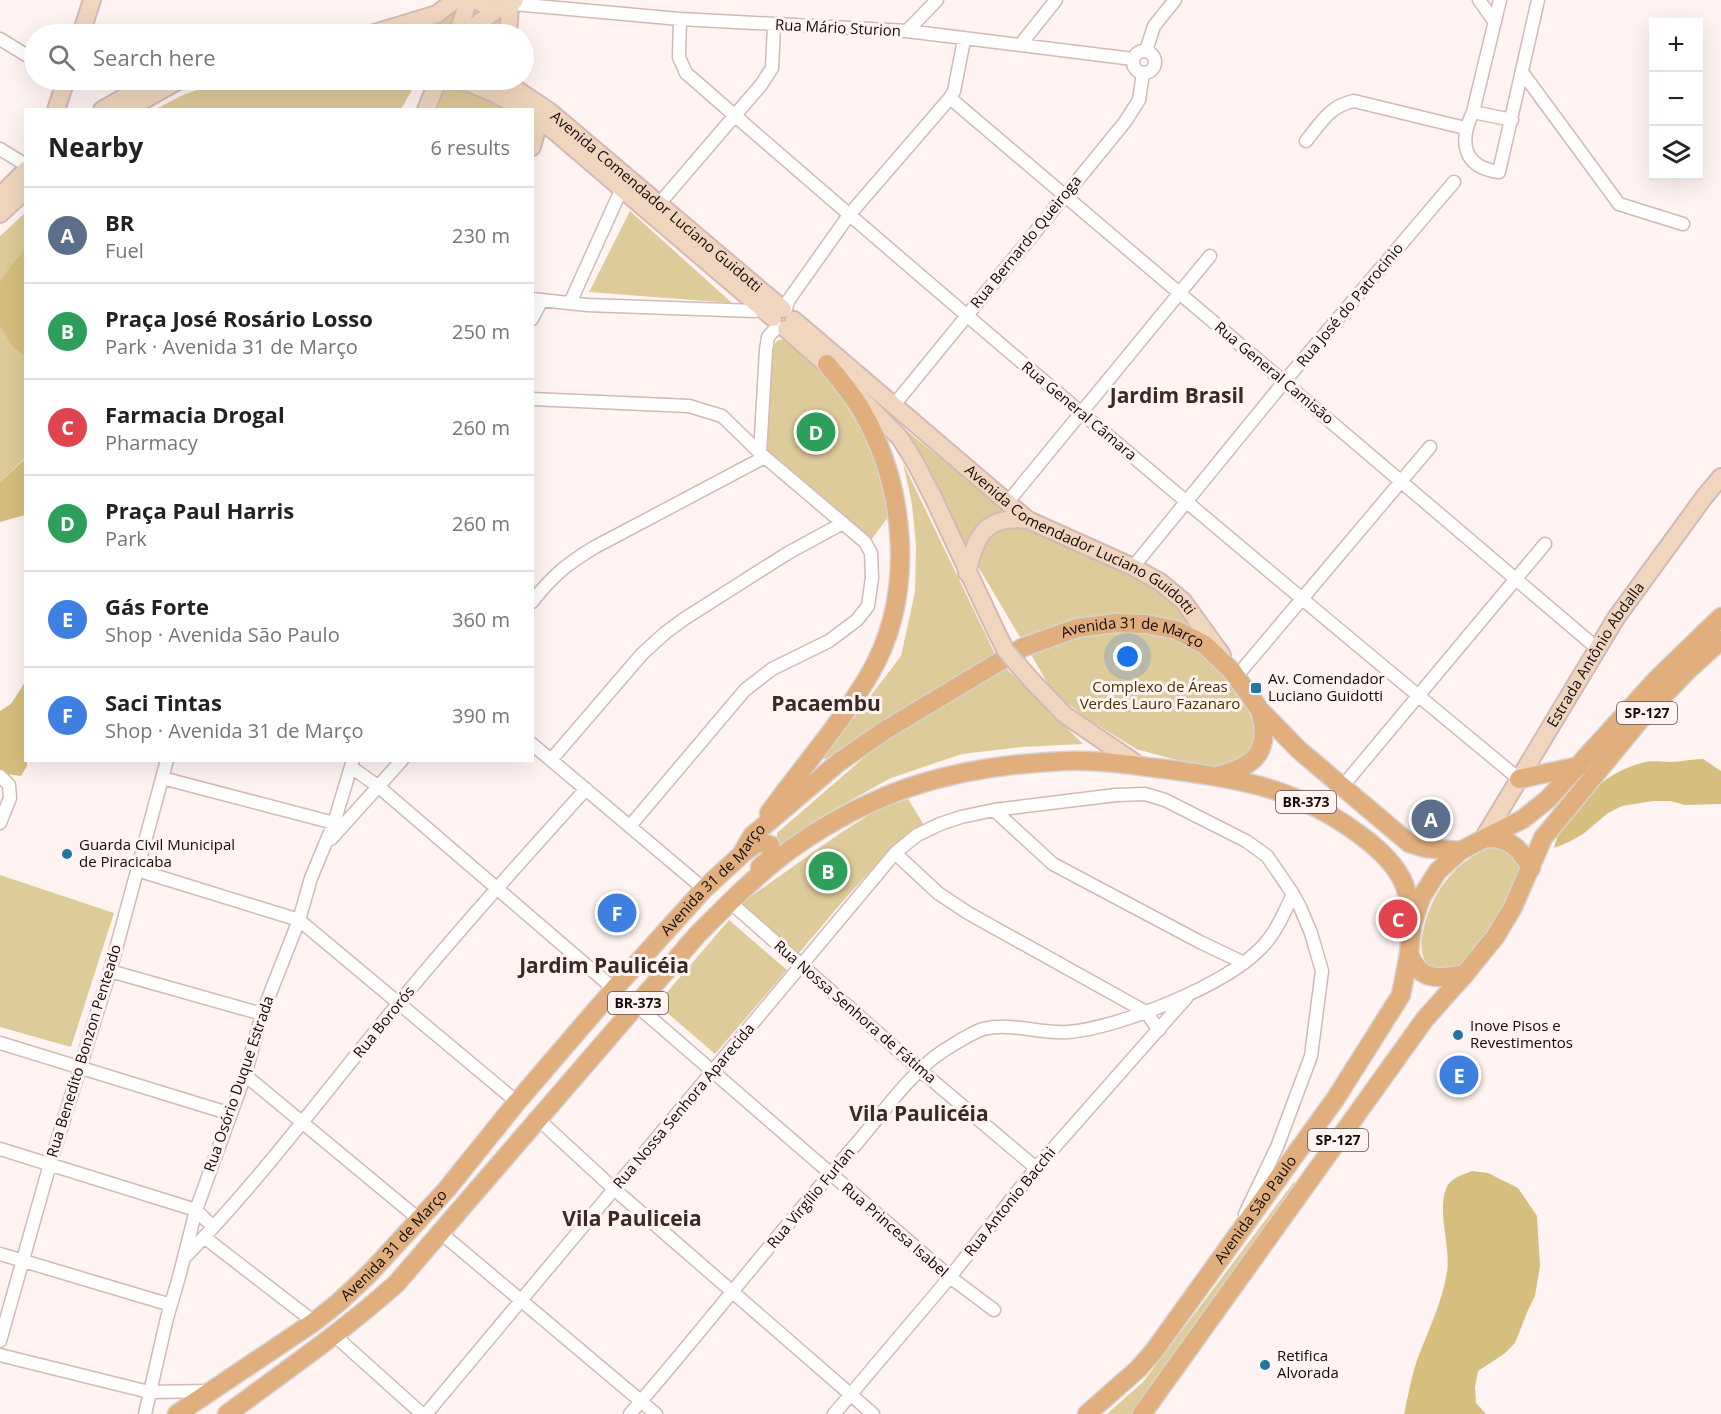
<!DOCTYPE html>
<meta charset="utf-8">
<style>
body{margin:0;font-family:"Open Sans",sans-serif;background:#f6f6f6;color:#222}
.controls{position:absolute;right:18px;top:18px;display:grid;overflow:hidden;border-radius:0px;box-shadow:0 6px 24px #0002}
.controls button{width:54px;height:54px;display:grid;place-items:center;padding:0;border:0;border-bottom:2px solid #e0e0e0;background:#fff;color:#222;font:30px sans-serif}
.you{position:absolute;left:1128px;top:657px;width:21px;height:21px;margin:-15px;border:4px solid #fff;border-radius:50%;background:#1a73e8;box-shadow:0 0 0 9px #1a73e833}
.badge{display:grid;place-items:center;width:39px;height:39px;border-radius:50%;background:#b45309;color:#fff;font-size:20px;font-weight:700}
.pin{position:absolute;translate:-50% -50%;border:3px solid #fff;box-shadow:0 2px 6px #0006}
.list{margin:0;padding:0;list-style:none}
h2{display:flex;justify-content:space-between;align-items:center;height:78px;margin:0;padding:0 24px;font-size:26px}
h2 small{font-size:20px;font-weight:400;color:#767676}
.list li{display:grid;grid-template-columns:39px 1fr auto;gap:18px;align-items:center;box-sizing:border-box;height:96px;padding:0 24px;border-top:2px solid #e0e0e0}
.list b{display:block;font-size:22px;white-space:nowrap}
.list p{margin:0;font-size:20px;white-space:nowrap;color:#767676}
.list em{font-size:20px;font-style:normal;color:#767676}
.icon{flex:none;width:33px;height:33px;fill:none;stroke:currentColor;stroke-width:2;stroke-linecap:round;stroke-linejoin:round}
.map{position:relative;flex:none;width:1721px;height:1414px;overflow:hidden}
.search{position:absolute;background:#fff;box-shadow:0 6px 24px #0002;left:24px;top:24px;width:510px;height:66px;display:flex;align-items:center;gap:15px;box-sizing:border-box;padding:0 21px;border-radius:33px;color:#767676;font-size:22px}
.panel{position:absolute;background:#fff;box-shadow:0 6px 24px #0002;left:24px;top:108px;width:510px;height:654px;border-radius:0px}
.map>svg:first-child{display:block}
</style>
<div class="map">
<svg width="1721" height="1414" viewBox="0 0 1721 1414">
<rect width="100%" height="100%" fill="#fff4f2"/>
<path fill="#decb9a" d="M463,0L452,34H391Z
M505,14L503,34H472Z
M225,80H418L401,109H156L183,95Z
M444,80H449L511,109L431,110Z
M630,211L732,303L589,292Z
M25,213V458L0,482V236Z
M792,339L826,369L857,412L882,463L892,512L871,540L766,451L769,351L778,340Z
M907,431L1009,514L967,550Z
M903,463L995,654L906,706L826,759L822,758L825,749L856,715L901,656L915,592L916,545L912,504Z
M1007,526L1024,527L1118,568L1167,598L1197,632L1077,620L1020,637L977,565C982,542 983,533 1007,526Z
M1122,628C1149,632 1174,638 1198,649C1220,660 1249,704 1255,728C1257,736 1254,746 1251,755L1213,770L1136,749L1085,717L1052,691L1029,651L1086,632Z
M1007,669L1083,744L1022,747L962,754L891,778L833,810L777,848V833L890,735Z
M908,799L924,825C874,859 838,908 799,953L740,904L839,834L878,809Z
M1496,846L1507,848L1523,864L1509,906L1456,971L1429,968C1419,952 1420,941 1425,924C1434,888 1459,857 1496,846Z
M0,875L114,913L71,1047L0,1027Z
M729,920L787,970L715,1054L657,1004Z
M1294,1182L1297,1185L1133,1414H1107L1143,1382Z"/>
<path fill="#d6be7e" d="M25,250V356L13,347L0,326V282L13,263Z
M25,459V515L0,522V482Z
M25,682L27,766L21,776L0,773V711L11,704Z
M1703,759L1721,771V804L1685,805L1670,801H1653L1622,806L1608,813L1583,834L1569,842L1554,848C1563,812 1605,771 1642,763C1651,760 1660,762 1670,762C1680,762 1692,759 1703,759Z
M1472,1171L1488,1173L1518,1188L1537,1216L1540,1266L1535,1296L1528,1310L1515,1343L1504,1354L1478,1371L1475,1387L1476,1403L1486,1414H1404C1408,1396 1411,1378 1417,1360C1428,1331 1442,1303 1447,1272C1451,1248 1437,1212 1446,1189C1450,1178 1462,1175 1472,1171Z"/>
<g fill="none" stroke-linecap="round" stroke-linejoin="round">
<g stroke="#d2b9b5" stroke-width="15">
<path id="street" d="M1479,0L1494,21
M1500,0L1473,112C1459,141 1462,167 1499,172L1538,0
M514,4L680,19L907,31L1133,59
M680,19L679,57L686,73C960,312 1238,547 1519,779
M907,31L937,0
M0,39L34,60
M1020,45L1056,0
M1133 62a11 11 0 1 1 22 0a11 11 0 1 1-22 0Z
M1146,51L1154,26L1175,0
M1522,72L1619,204L1683,224
M950,98L1598,649
M1473,112L1512,120
M1306,141C1321,123 1329,106 1354,101L1465,128
M0,149L26,165
M659,204L761,85L772,68L774,25
M532,299L587,305L755,311L762,309
M570,303L622,188
M786,309L788,301L849,215L950,98L954,91L964,40
M532,319L542,300
M532,399L689,406L722,416L760,453L865,542L871,553L872,578L868,606L857,620L829,641L772,669L745,690L630,826
M894,405L1125,122L1139,100L1143,73
M760,453L766,350L768,337L777,327
M1007,503L1210,256
M1133,567L1284,382L1454,182
M532,602C552,576 568,563 595,547L765,457
M1236,677L1430,447
M532,744L704,889
M551,760L642,654L665,633L684,619L788,553L843,523
M351,767L379,787L614,989
M0,776L9,785L10,798L0,823
M162,778L334,823
M1342,787L1545,544
M994,810L1053,864L1200,942L1244,963
M331,839L402,760
M895,853L938,893L968,913L1146,1012L1159,1030
M137,870L299,920L517,1102
M730,902L920,1070L1036,1168
M110,971L262,1014
M636,1005L950,1277L994,1310
M0,1043L231,1114
M245,1075L420,1220
M538,1119L614,1189L873,1414
M0,1149L196,1210L213,1227
M441,1233L656,1414
M204,1237L314,1322
M0,1254L171,1305
M186,1256C262,1178 327,1089 397,1005C458,931 522,860 586,789
M334,1335L422,1414
M0,1341L50,1164L110,971L167,760
M0,1355L149,1392L210,1391
M145,1414L167,1318L179,1277L196,1210L245,1075L262,1014L299,920L311,878L334,823L353,760
M426,1414L895,853L917,835L940,824L961,817L994,810L1116,795L1145,794L1165,800L1246,841L1267,856L1293,894L1300,907L1311,933L1322,971L1311,1056L1277,1147L1245,1214
M630,1414C707,1325 779,1232 857,1143C881,1115 912,1071 943,1051C955,1044 970,1033 983,1029C1011,1022 1040,1034 1068,1032C1119,1028 1226,985 1261,948C1276,933 1284,913 1293,894
M834,1414L950,1277L1036,1168L1187,997"/>
</g>
<g stroke="#d2b9b5" stroke-width="20">
<g id="secondary">
<path d="M477,0C487,9 497,10 510,6L515,0"/>
<path d="M81,34L92,0"/>
<path d="M371,34L437,14L455,0"/>
<path d="M457,34L469,0"/>
<path d="M463,34L498,9"/>
<path d="M508,34L510,6"/>
<path d="M462,80L496,94L523,110"/>
<path id="s1" d="M497,80L519,91L549,111L783,309"/>
<path d="M56,110L66,80"/>
<path d="M102,110L154,80"/>
<path d="M126,110L176,82L183,80"/>
<path d="M426,110L438,80"/>
<path d="M532,115L554,131L773,318"/>
<path d="M532,122L536,132L532,147"/>
<path d="M0,196L26,170"/>
<path d="M0,214L26,190"/>
<path id="s2" d="M794,320L1028,520L1133,567L1160,582L1183,601L1222,655"/>
<path d="M786,329L837,374"/>
<path d="M855,392L900,438L915,462L934,499L995,629"/>
<path d="M967,573C976,535 985,515 1028,520"/>
<path d="M1032,681L1065,715L1140,766"/>
<path id="s3" d="M1483,839L1616,618L1705,496L1721,477"/>
</g>
</g>
<g stroke="#d5d3d3" stroke-width="21">
<g id="primary">
<path d="M1220,775C1257,766 1271,749 1260,710"/>
<path d="M1519,779L1579,766"/>
<path d="M769,813C802,768 840,724 868,677C916,597 907,490 862,411C853,395 839,379 827,364"/>
<path d="M1486,838C1510,837 1520,849 1531,868"/>
<path d="M743,853L758,842L770,845L773,857L760,867"/>
<path d="M1409,954C1421,983 1439,978 1465,974"/>
<path id="s4" d="M177,1414L314,1322L338,1303L369,1274L447,1189L517,1102L614,989L704,889L741,855L752,836L839,762L884,731L1024,647L1077,628L1116,623L1146,624L1176,630L1205,645L1232,671L1260,710L1299,750L1409,843L1425,848L1460,851"/>
<path d="M227,1414C284,1372 342,1332 396,1284L697,935C727,905 759,872 794,847C829,822 870,801 910,787C961,770 1013,763 1066,761C1096,760 1126,764 1156,768C1231,777 1293,786 1356,832C1373,844 1390,858 1400,876C1409,891 1410,908 1412,924"/>
<path id="s5" d="M1087,1414L1138,1369L1154,1351L1336,1098L1401,995L1409,954L1412,924L1422,896L1438,871L1460,851L1523,819L1548,799L1656,680L1721,617"/>
<path d="M1142,1414L1425,1019L1465,974L1495,937L1513,907L1543,838L1640,720L1688,670L1721,640"/>
</g>
</g>
<use href="#street" stroke="#fff" stroke-width="12"/>
<use href="#secondary" stroke="#f0d6be" stroke-width="16"/>
<use href="#primary" stroke="#e1ae7e" stroke-width="18"/>
<g stroke="#d2b9b5" stroke-width="20" stroke-linecap="butt">
<path id="secondary-bridge" d="M995,629L1006,651L1032,681"/>
</g>
<use href="#secondary-bridge" stroke="#f0d6be" stroke-width="16"/>
</g>
<g fill="#2276a6" stroke="#fff4f2" stroke-width="2">
<rect x="1250" y="682" width="12" height="12" rx="3"/>
<circle cx="67" cy="854" r="6"/>
<circle cx="1458" cy="1035" r="6"/>
<circle cx="1265" cy="1365" r="6"/>
</g>
<g text-anchor="middle" stroke-width="6" stroke-linejoin="round" paint-order="stroke">
<g fill="#fff4f2" stroke="#5a5150" stroke-width="1.5">
<rect x="1617" y="702" width="60" height="22" rx="4.5"/>
<rect x="1276" y="791" width="60" height="22" rx="4.5"/>
<rect x="608" y="992" width="60" height="22" rx="4.5"/>
<rect x="1308" y="1129" width="60" height="22" rx="4.5"/>
</g>
<g font-size="14" font-weight="bold" fill="#130b0a">
<text x="1647" y="718">SP-127</text>
<text x="1306" y="807">BR-373</text>
<text x="638" y="1008">BR-373</text>
<text x="1338" y="1145">SP-127</text>
</g>
<g font-size="15" fill="#130b0a" stroke="#fff4f2">
<text transform="translate(838 28) rotate(3)" y="5">Rua Mário Sturion</text>
<text dy="5" stroke="none"><textPath href="#s1" startOffset="201">Avenida Comendador Luciano Guidotti</textPath></text>
<text transform="translate(1026 242) rotate(-51)" y="5">Rua Bernardo Queiroga</text>
<text transform="translate(1350 305) rotate(-50)" y="5">Rua José do Patrocinio</text>
<text transform="translate(1274 373) rotate(40)" y="5">Rua General Camisão</text>
<text transform="translate(1079 411) rotate(40)" y="5">Rua General Câmara</text>
<text dy="5" stroke="none"><textPath href="#s2" startOffset="363">Avenida Comendador Luciano Guidotti</textPath></text>
<text dy="5" stroke="none"><textPath href="#s4" startOffset="1266">Avenida 31 de Março</textPath></text>
<text dy="5" stroke="none"><textPath href="#s3" startOffset="216">Estrada Antônio Abdalla</textPath></text>
<text dy="5" stroke="none"><textPath href="#s4" startOffset="762">Avenida 31 de Março</textPath></text>
<text transform="translate(855 1012) rotate(41)" y="5">Rua Nossa Senhora de Fátima</text>
<text transform="translate(384 1022) rotate(-51)" y="5">Rua Bororós</text>
<text transform="translate(84 1051) rotate(-73)" y="5">Rua Benedito Bonzon Penteado</text>
<text transform="translate(239 1084) rotate(-71)" y="5">Rua Osório Duque Estrada</text>
<text transform="translate(684 1106) rotate(-50)" y="5">Rua Nossa Senhora Aparecida</text>
<text transform="translate(811 1198) rotate(-50)" y="5">Rua Virgílio Furlan</text>
<text transform="translate(1010 1202) rotate(-51)" y="5">Rua Antonio Bacchi</text>
<text dy="5" stroke="none"><textPath href="#s5" startOffset="266">Avenida São Paulo</textPath></text>
<text transform="translate(895 1230) rotate(41)" y="5">Rua Princesa Isabel</text>
<text dy="5" stroke="none"><textPath href="#s4" startOffset="276">Avenida 31 de Março</textPath></text>
</g>
<g font-size="15" fill="#130b0a" stroke="#fff4f2" text-anchor="start">
<text x="1268" y="684">Av. Comendador<tspan x="1268" dy="17">Luciano Guidotti</tspan></text>
<text x="79" y="850">Guarda Civil Municipal<tspan x="79" dy="17">de Piracicaba</tspan></text>
<text x="1470" y="1031">Inove Pisos e<tspan x="1470" dy="17">Revestimentos</tspan></text>
<text x="1277" y="1361">Retifica<tspan x="1277" dy="17">Alvorada</tspan></text>
</g>
<g font-size="15" fill="#463500" stroke="#fff4f2">
<text x="1160" y="692">Complexo de Áreas<tspan x="1160" dy="17">Verdes Lauro Fazanaro</tspan></text>
</g>
<g font-size="21" font-weight="bold" fill="#3c2926" stroke="#fff4f2">
<text x="1177" y="403">Jardim Brasil</text>
<text x="826" y="711">Pacaembu</text>
<text x="604" y="973">Jardim Paulicéia</text>
<text x="919" y="1121">Vila Paulicéia</text>
<text x="632" y="1226">Vila Pauliceia</text>
</g>
</g>
</svg>
<div class="controls">
<button>+</button>
<button>−</button>
<button><svg class="icon" aria-label="layers" viewBox="0 0 24 24"><path d="M12 4l9 5-9 5-9-5zM3 14l9 5 9-5"/></svg></button>
</div>
<div class="you"></div>
<div class="pin badge" style="left:1431px;top:819px;background:#5c6f8a">A</div>
<div class="pin badge" style="left:828px;top:871px;background:#2e9e5b">B</div>
<div class="pin badge" style="left:1398px;top:919px;background:#e0444e">C</div>
<div class="pin badge" style="left:816px;top:432px;background:#2e9e5b">D</div>
<div class="pin badge" style="left:1459px;top:1075px;background:#3f7fe0">E</div>
<div class="pin badge" style="left:617px;top:913px;background:#3f7fe0">F</div>
<div class="search"><svg class="icon" aria-label="search" viewBox="0 0 24 24"><circle cx="10" cy="10" r="6"/><path d="M15 15l6 6"/></svg>Search here</div>
<section class="panel">
<h2>Nearby<small>6 results</small></h2>
<ul class="list">
<li><span class="badge" style="background:#5c6f8a">A</span><div><b>BR</b><p>Fuel</p></div><em>230 m</em></li>
<li><span class="badge" style="background:#2e9e5b">B</span><div><b>Praça José Rosário Losso</b><p>Park · Avenida 31 de Março</p></div><em>250 m</em></li>
<li><span class="badge" style="background:#e0444e">C</span><div><b>Farmacia Drogal</b><p>Pharmacy</p></div><em>260 m</em></li>
<li><span class="badge" style="background:#2e9e5b">D</span><div><b>Praça Paul Harris</b><p>Park</p></div><em>260 m</em></li>
<li><span class="badge" style="background:#3f7fe0">E</span><div><b>Gás Forte</b><p>Shop · Avenida São Paulo</p></div><em>360 m</em></li>
<li><span class="badge" style="background:#3f7fe0">F</span><div><b>Saci Tintas</b><p>Shop · Avenida 31 de Março</p></div><em>390 m</em></li>
</ul>
</section>
</div>
